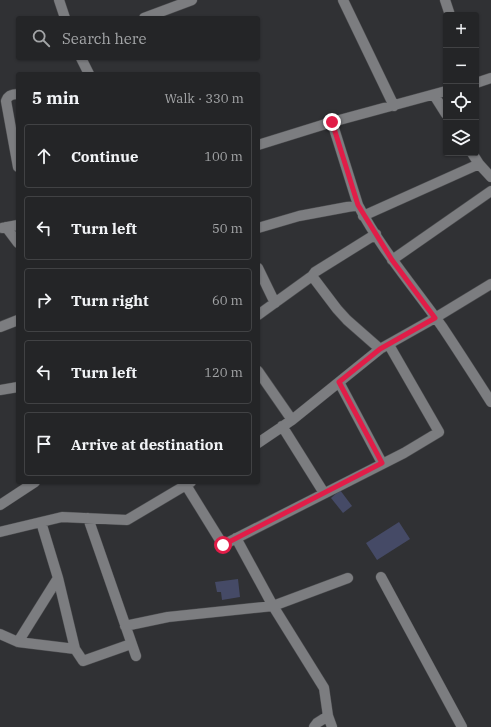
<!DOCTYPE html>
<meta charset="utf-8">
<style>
body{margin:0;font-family:"IBM Plex Serif",serif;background:#303133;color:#f1f3f6}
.controls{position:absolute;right:12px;top:12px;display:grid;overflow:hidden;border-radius:4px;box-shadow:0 1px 3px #0004}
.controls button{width:36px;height:36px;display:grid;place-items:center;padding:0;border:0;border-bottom:1px solid #414244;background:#242527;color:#f1f3f6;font:20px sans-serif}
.stop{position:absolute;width:12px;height:12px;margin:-9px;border:3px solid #e11d48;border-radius:50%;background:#fff}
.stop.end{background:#e11d48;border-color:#fff;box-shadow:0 1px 4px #0008}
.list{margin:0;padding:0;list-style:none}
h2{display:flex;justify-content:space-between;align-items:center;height:52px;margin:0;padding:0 16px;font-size:17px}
h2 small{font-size:13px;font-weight:400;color:#a3a5a7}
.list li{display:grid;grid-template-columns:26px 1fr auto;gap:12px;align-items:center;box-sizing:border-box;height:64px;margin:0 8px 8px;padding:0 8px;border:1px solid #414244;border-radius:4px}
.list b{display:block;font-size:15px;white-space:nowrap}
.list em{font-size:13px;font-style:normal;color:#a3a5a7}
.icon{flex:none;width:22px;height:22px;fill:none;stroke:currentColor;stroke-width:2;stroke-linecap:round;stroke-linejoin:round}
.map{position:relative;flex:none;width:491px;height:727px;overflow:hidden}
.search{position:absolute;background:#242527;box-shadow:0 1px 3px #0004;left:16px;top:16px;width:244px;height:44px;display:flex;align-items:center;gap:10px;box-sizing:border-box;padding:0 14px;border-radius:4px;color:#a3a5a7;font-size:15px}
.panel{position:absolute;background:#242527;box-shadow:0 1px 3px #0004;left:16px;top:72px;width:244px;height:412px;border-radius:4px}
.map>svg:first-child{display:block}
</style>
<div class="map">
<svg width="491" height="727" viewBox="0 0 491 727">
<rect width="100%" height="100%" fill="#303134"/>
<path fill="#454a66" d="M340,490L352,506L343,513L331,498Z
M399,522L410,539L377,560L366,543Z
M238,579L240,597L222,600L221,592H217L215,582Z"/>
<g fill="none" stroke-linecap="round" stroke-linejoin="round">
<g stroke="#4d4e50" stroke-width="11">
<path id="street" d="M59,0L65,18
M343,0L394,106
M445,0L450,15
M144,18L192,0
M81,58L89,74
M476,83L491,78
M18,94C12,94 8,95 6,101L18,167
M434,95L446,114
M332,122L358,205C381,249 414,287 443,328C459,352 475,377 491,402
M258,145L332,122L446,91
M472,153L479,164L491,177
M363,216L479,164
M6,227L18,243
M2,228L18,225
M258,228L299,216L358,205
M376,234L315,272L312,276L337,309L347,320L380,349
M392,260L491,191
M258,268L275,303
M258,315L312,276
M0,327L18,320
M258,371L292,420
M339,382L382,463
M0,390L18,387
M282,426L324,493
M258,443L292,420L380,349L435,318L491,284
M184,482L223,545L404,453L439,432L389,345
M0,505L35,482
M88,518L136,656
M41,522L58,578L75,649L83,661L131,644
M0,532L62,517L127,520L191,482
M236,538L273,606L324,688L328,716L332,727
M381,577L462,727
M125,626L168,617L273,606L348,578
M0,634L18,642L75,649
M18,642L58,578
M314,727L317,723L328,716"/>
</g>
<use href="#street" stroke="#7c7d80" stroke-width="10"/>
</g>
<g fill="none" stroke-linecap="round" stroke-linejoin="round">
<path stroke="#e11d48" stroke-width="5" d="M223,545L382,463L339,382L380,349L435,318L392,260L358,205L332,122"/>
</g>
</svg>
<div class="controls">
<button>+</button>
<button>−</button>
<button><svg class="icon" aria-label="locate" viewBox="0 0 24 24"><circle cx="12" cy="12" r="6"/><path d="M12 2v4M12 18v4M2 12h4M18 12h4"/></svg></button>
<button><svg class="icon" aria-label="layers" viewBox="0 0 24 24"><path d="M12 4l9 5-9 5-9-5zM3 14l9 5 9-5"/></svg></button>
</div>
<div class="stop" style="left:223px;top:545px"></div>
<div class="stop end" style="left:332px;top:122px"></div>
<div class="search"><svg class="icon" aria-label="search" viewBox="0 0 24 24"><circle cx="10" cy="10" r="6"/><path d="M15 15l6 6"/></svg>Search here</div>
<section class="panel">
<h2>5 min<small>Walk · 330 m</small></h2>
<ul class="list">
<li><svg class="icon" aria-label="ahead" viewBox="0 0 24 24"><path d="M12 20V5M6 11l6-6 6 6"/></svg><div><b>Continue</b></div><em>100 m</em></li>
<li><svg class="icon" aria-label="left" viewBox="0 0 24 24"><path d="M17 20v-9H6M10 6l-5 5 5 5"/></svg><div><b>Turn left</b></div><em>50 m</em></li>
<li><svg class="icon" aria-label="right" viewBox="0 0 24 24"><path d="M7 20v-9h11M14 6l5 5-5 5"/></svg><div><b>Turn right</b></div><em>60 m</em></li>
<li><svg class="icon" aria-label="left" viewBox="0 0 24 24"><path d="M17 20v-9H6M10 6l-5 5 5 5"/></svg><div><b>Turn left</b></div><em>120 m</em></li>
<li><svg class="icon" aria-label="arrive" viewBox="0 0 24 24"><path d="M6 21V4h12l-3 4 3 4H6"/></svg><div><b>Arrive at destination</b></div></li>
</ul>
</section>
</div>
